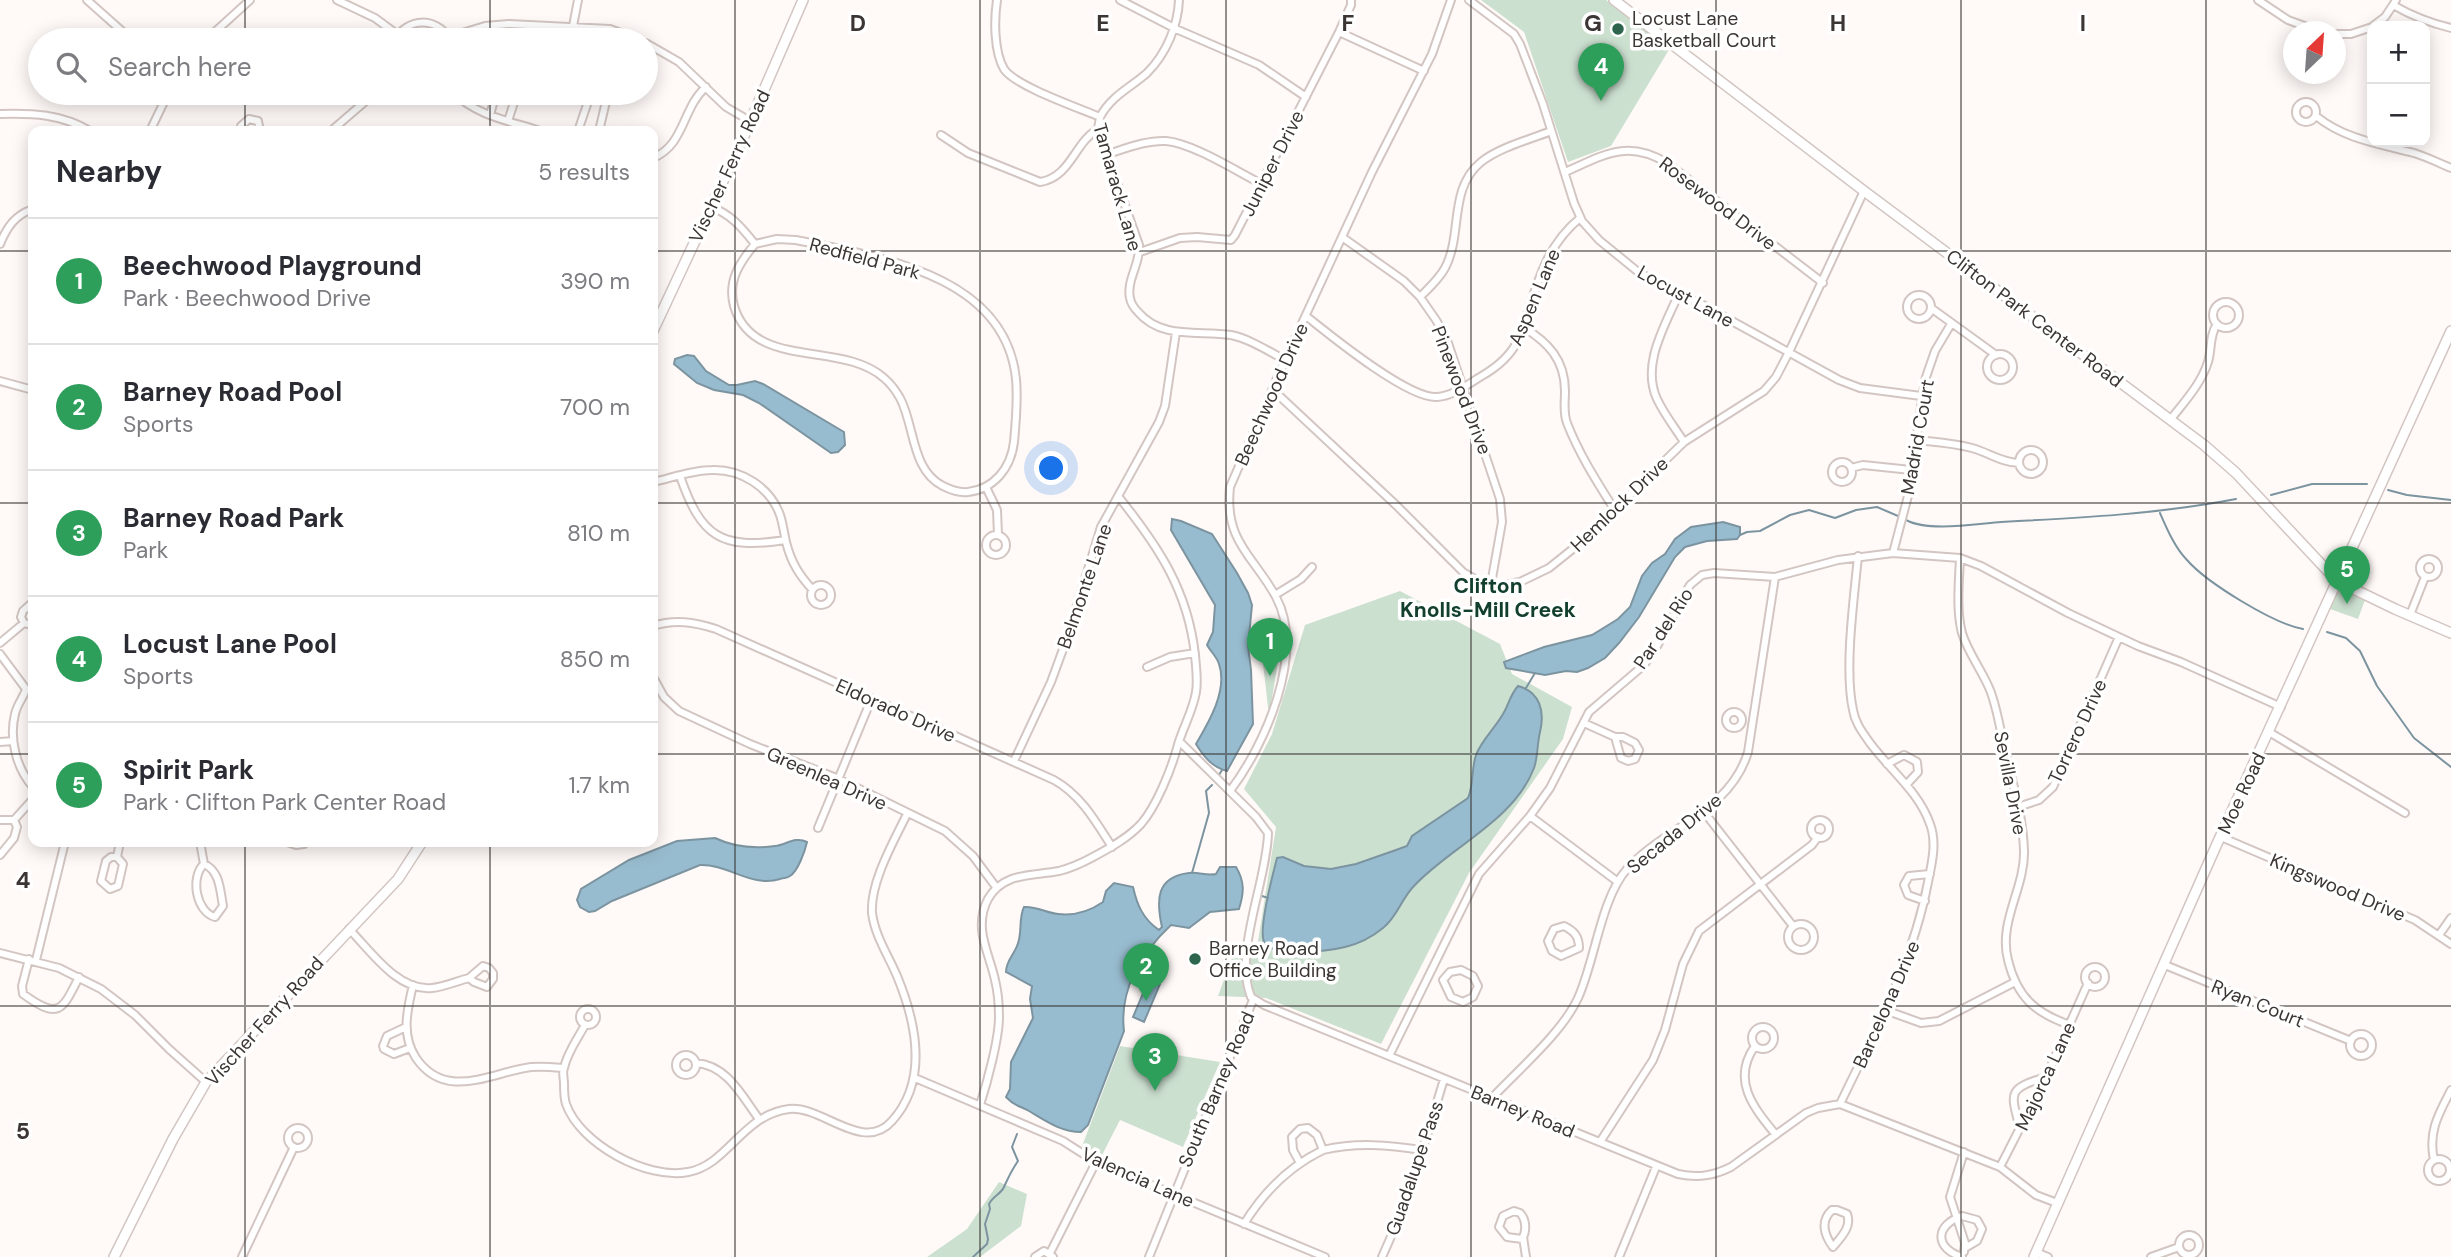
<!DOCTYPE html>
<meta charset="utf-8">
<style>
body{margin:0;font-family:"DM Sans",sans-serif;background:#f2f2f3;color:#2b2b33}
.controls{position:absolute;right:21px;top:21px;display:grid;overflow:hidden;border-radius:14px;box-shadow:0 4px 18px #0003}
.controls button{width:63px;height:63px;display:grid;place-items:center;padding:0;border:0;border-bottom:2px solid #e1e1e2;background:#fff;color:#2b2b33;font:35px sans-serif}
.compass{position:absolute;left:2283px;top:21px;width:63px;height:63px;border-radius:50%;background:#fff;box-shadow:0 4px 18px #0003;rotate:25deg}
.you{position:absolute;left:1052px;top:469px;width:24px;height:24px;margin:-18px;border:5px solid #fff;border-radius:50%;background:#1a73e8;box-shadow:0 0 0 10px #1a73e833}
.badge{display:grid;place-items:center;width:46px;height:46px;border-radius:50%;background:#2d654d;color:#fff;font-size:23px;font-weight:700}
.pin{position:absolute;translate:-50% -58px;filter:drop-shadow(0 2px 4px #0008)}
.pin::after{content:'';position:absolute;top:37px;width:24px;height:21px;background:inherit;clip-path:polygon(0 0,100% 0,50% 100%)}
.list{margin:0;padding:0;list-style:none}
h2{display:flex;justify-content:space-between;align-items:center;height:91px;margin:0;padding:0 28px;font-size:30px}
h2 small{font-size:23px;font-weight:400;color:#7c7c81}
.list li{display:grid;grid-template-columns:46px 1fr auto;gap:21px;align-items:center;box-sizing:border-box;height:126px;padding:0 28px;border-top:2px solid #e1e1e2}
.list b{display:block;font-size:26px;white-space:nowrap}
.list p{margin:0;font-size:23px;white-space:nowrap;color:#7c7c81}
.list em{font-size:23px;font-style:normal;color:#7c7c81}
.icon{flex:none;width:38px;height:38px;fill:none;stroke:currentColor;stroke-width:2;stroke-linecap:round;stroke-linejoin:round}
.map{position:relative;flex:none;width:2451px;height:1257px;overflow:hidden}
.search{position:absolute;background:#fff;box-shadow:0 4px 18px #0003;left:28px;top:28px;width:630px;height:77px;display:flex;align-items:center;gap:18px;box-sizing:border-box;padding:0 24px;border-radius:38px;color:#7c7c81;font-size:26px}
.panel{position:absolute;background:#fff;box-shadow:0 4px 18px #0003;left:28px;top:126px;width:630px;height:721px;border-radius:14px}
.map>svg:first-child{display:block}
</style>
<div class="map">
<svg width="2451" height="1257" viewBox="0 0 2451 1257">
<rect width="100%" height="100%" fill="#fffaf8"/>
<path fill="#cce0d0" d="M1481,0H1606L1670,48L1611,146L1568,162L1524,32Z
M2339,586L2365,600L2358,619L2330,609Z
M1400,591L1500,644L1512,674L1572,707L1563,739L1469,873L1381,1044L1266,998L1218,996L1233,955L1256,954L1276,827L1244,789L1272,734L1305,625Z
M1283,632L1269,716L1260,637Z
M1120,1046L1220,1062L1183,1147L1120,1120L1100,1159L1081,1149Z
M999,1182L1027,1194L1021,1226L980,1257H927L967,1229Z"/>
<path fill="#98bccf" stroke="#7c94a0" stroke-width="2" d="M687,355L694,356L706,371L729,385H737L755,381L763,384L844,432L845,445L838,452L831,453L759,403L743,395L714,390L697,383L674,364L675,359Z
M1172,519L1181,521L1212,534L1237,573L1248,593L1252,605L1248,646L1251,670L1253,724L1227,771C1212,767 1204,757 1196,744C1209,722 1228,690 1219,664C1217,657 1211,652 1207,645L1213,632L1215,605L1171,530Z
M1723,522L1740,527V535L1737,539L1707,541L1685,547L1675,557L1639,617L1619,643L1605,658L1588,668L1577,672L1566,671L1545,675L1506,668L1504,662L1544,647L1592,635L1618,619L1630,607L1642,576L1652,563L1665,554L1675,539L1691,527Z
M1518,686C1540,692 1545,711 1540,732C1537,744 1538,757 1534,768C1514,821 1450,847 1414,886C1401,899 1398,916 1383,928C1372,937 1358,944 1345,947C1329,951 1271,958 1264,942C1258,928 1273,874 1277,858L1283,857L1304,866L1331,869L1356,864L1396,850L1407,846L1412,836L1468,798C1474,784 1471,770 1476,755C1481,741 1495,728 1503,714C1509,704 1510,695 1518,686Z
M715,838C734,847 754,849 775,846C786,845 795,836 807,842C805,851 798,871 790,876C785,879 785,877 780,879C752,888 728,864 700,865L612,901L595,911L589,912L580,907L577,900L581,889L629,860L677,841Z
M1220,867H1236C1245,882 1244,893 1239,909L1210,912L1189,928L1171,925C1141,953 1119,990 1124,1031L1088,1125L1081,1132C1061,1132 1046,1121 1029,1111C1019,1105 1015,1107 1006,1097L1010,1089L1011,1062L1033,1018L1030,999L1032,986L1006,972C1006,961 1013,956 1017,946C1023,933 1018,919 1024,907C1037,906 1046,913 1058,914C1074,916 1090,911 1103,902L1106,891L1114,883L1133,887C1137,905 1143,919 1159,930L1162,927C1156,900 1156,877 1189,873C1199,872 1207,876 1216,874Z
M1149,979L1160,984L1144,1022L1133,1017Z"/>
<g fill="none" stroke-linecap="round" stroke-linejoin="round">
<path stroke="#7c94a0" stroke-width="2" d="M2388,490L2407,495L2451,500
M2271,495L2312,484H2367
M2160,513C2167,529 2175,548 2187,560C2207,583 2274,624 2303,629
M1906,520C1928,532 1975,524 2001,522C2080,518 2158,514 2236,499
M1740,535L1747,532L1760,531L1790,515L1809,510L1835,518L1856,510L1877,507L1898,516
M2327,632L2346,638L2360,651L2377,686L2414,738L2451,767
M1526,688L1535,673
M1219,775L1222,770
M1192,873L1209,813L1206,791L1212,785
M1262,896L1268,898
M973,1257L987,1244L988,1239L985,1224L990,1209L989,1204C993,1196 1001,1194 1004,1187C1009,1176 1011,1171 1018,1161L1012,1147L1017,1134"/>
<g stroke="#d3c6c2" stroke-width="10">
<path id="street" d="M87,0L132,40
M337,0L375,18L398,35
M997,0C994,20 994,52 1004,69C1015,86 1079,108 1100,117L1098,129L1139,245C1141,263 1126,280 1130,298C1131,304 1134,308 1138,312C1162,340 1199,330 1231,335C1250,339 1268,351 1285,360
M1120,0L1176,29L1259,65L1306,97
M1469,0L1514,34L1520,44L1543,104L1574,203L1582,221L1599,240L1637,271L1659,284L1701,304L1839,380L1860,388L1921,396
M2258,0L2288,20L2321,32
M2396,0L2393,5C2412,16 2430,23 2451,28
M573,26L578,0
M2373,26L2385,17L2393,5
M1339,32L1424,71
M2336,34H2351L2372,27
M449,37L485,26L509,24L610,29L640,40
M206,40L250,0
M395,40C408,17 436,17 450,39
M646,43L679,62L726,107L750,121
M454,93C477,116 510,121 540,131
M2296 112a10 10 0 1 1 20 0a10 10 0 1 1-20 0Z
M0,114C33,113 61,114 90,131
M490,115L496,93
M2316,116C2344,139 2380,144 2414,153C2427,157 2439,163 2451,168
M1100,117C1111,96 1130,88 1147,73C1166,54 1178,26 1179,0
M508,121L517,93
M150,131L164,102L165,93
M242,131L241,126L249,119L258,121L260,131
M331,131L375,93
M578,131L591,93
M599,131L608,93
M941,135L968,153L1040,182C1071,177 1074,143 1098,129
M1108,154C1127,148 1147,140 1166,141C1192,143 1236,171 1260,183
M653,158C685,145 682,108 706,87
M1565,172C1604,155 1627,139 1667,163L1823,283
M711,207C731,214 742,228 755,244L777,239L796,240C879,257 1005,274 1016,379C1018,400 1016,421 1014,442C1011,468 994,489 968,492C959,493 951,490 943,486C911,470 915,426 900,398C896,391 890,383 884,378C842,340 753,371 734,306C727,281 740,262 755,244
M1342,237L1404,281L1420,297L1436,320L1446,337L1500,499L1502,522L1491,584
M0,244C7,227 15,215 33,209
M1140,252L1180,238L1197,237L1231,240L1235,235L1339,32L1351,5V0
M1679,293C1665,326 1641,364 1657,399C1664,414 1675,428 1684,442
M1907 307a12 12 0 1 1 24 0a12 12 0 1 1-24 0Z
M1420,297C1429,288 1439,279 1445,268C1463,234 1448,189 1481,162C1500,147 1529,140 1551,131
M2213 315a13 13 0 1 1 26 0a13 13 0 1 1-26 0Z
M1931,308L1996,355
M1306,316C1331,336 1408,399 1437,397C1453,396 1467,385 1480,377C1496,368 1510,357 1518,340C1536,294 1540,251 1580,218
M1523,327C1548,342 1565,360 1565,391C1565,402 1563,413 1567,423C1579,454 1597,482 1614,509
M1987 367a13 13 0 1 1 26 0a13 13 0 1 1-26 0Z
M0,381L33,390
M1273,390L1396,505L1463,572L1480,582L1504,585L1520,582L1549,568L1584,540L1684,442L1764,391L1776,377L1789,352L1864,191
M2171,419C2185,401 2201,384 2208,362C2212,349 2209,336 2217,324
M1916,440C1935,442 1953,443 1972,448C1987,452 2003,463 2019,463
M2019 462a12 12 0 1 1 24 0a12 12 0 1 1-24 0Z
M1832 472a10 10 0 1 1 20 0a10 10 0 1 1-20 0Z
M1851,468L1863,465L1911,470
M680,476C701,537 721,550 785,540
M653,482C671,478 693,470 712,470C741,469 770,487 780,515C783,524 784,533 786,542C791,562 799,575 812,589
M986,487L997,510L998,535
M986 545a10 10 0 1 1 20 0a10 10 0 1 1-20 0Z
M1893,553L1908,496L1925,380L1935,351L1951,324
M1960,558C1959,582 1956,610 1962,633C1968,653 1982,670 1990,690C1997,708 2000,728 2004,747C2012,781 2023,815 2024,851C2025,888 1998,922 2008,960C2017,997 2035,1013 2070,1025
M2420 568a9 9 0 1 1 18 0a9 9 0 1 1-18 0Z
M811 595a10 10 0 1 1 20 0a10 10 0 1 1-20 0Z
M1275,595L1301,579L1312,567
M33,602L23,611L21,617L24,623L33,625
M2410,615L2425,577
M653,626C675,619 694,622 716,629L1054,780C1081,795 1096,822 1112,847
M0,643L24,623
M0,654L26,689C24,697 17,704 15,714C9,738 16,768 33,787
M1147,667L1170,657L1195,653
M653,677L664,697L679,711L750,744L839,779L945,831L973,856L996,887
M1726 720a8 8 0 1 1 16 0a8 8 0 1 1-16 0Z
M1584,723L1615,737
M2269,732L2405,813
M1615,737H1623L1635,743L1639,750L1635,759L1628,761L1621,758Z
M1179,741L1256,817L1268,833C1267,881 1233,953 1251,997L1264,1005L1678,1174C1698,1178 1713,1176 1731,1167L1806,1113L1818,1108L1840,1104L2000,1167L2036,1195L2057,1203
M0,742L13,741
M1014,761L1051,682L1066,641L1101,527L1159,422L1165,406L1176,332
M1887,764L1904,755L1917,762L1918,772L1907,784
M1230,791C1265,745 1306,653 1276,597C1254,556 1224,542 1230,487L1285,360L1372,172L1432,54L1451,0
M2018,807L2039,800L2053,787L2119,637
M1704,812L1793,926
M1530,816L1618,882
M0,820H14L17,827L14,838L0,855
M14,820L33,799
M1811 829a9 9 0 1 1 18 0a9 9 0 1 1-18 0Z
M818,828L871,700
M2221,837L2394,911L2415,920L2451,944
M200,842L204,864
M287,842L296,845L304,844L305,842
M111,857H117L123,864L118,886L110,889L101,881L106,861Z
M117,857L120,842
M204,864C220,871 220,890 223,906L215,917C196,912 190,877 204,864Z
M1925,901L1908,895L1904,885L1909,876L1930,874
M1788 937a13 13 0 1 1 26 0a13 13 0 1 1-26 0Z
M1564,926C1574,931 1579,936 1579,948L1561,956L1552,951L1548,941L1554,929Z
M349,929C370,950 398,992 432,988C444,987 457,981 469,978
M2439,935L2451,918
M0,953L59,968L101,989L135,1015L169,1049L206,1082
M29,959L22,986L23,994C59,1020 62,1011 79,977
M36,960L65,842
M2165,965L2351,1041
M483,966L489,968L493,973V979L487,987L474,982L469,978Z
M2085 977a10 10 0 1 1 20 0a10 10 0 1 1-20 0Z
M1461,970L1473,976L1478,986L1473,997L1463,1002L1451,997L1443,980L1450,972Z
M413,985C407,1010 401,1035 416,1058C446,1102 492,1072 531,1067C541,1066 552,1067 563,1068
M580 1017a8 8 0 1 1 16 0a8 8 0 1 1-16 0Z
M1885,1010L1921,1023L1939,1021L2015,982
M585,1025C578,1038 567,1053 564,1068C562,1072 564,1079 564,1083C564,1090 564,1098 566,1104C580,1144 647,1180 688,1172C728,1165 742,1115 789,1109C822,1105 863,1154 892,1121C929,1080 916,1022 897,976C888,955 875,936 872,913C870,882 894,841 907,814
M406,1027L387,1036L383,1046L384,1049L394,1054L410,1048
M1752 1038a11 11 0 1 1 22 0a11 11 0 1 1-22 0Z
M2350 1045a11 11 0 1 1 22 0a11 11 0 1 1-22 0Z
M1755,1046C1731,1080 1753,1107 1776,1135
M676 1065a10 10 0 1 1 20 0a10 10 0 1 1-20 0Z
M1389,1056L1479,874L1530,816L1550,788L1589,712L1644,665L1657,646L1690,585L1702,575L1714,573L1775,577L1838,560L1893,553L1960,558L1981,566L2068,613L2138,646L2181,662L2281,707
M696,1063C727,1065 742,1096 759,1119
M915,1078L1063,1141L1096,1162L1325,1257
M1491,1099C1518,1070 1562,1033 1578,998C1595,961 1601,898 1627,869C1665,827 1730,812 1748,752L1775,577
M1840,1104C1875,1031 1913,962 1928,882C1932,863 1937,842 1930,824C1919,792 1890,770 1870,743C1863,733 1855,723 1853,710C1844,669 1854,599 1858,556
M980,1105C987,1083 999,1039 999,1017C999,1005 998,992 995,980C989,952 973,928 988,899C1003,872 1033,876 1059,871C1071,868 1082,863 1093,857C1110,848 1128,838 1141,824C1156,807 1171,770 1177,748C1182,729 1193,711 1196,692C1198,681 1196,667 1195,655C1188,590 1158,546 1118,496
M288 1138a10 10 0 1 1 20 0a10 10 0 1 1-20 0Z
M2020,1129C2011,1093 2006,1089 2046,1077
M1600,1142L1653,1060L1665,1030L1683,964L1699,931L1812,845L1818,837
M1964,1152L1950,1197L1965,1243L1964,1252
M2428 1170a11 11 0 1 1 22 0a11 11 0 1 1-22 0Z
M2434,1160C2428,1132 2438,1115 2451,1090
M1300,1163L1293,1150L1292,1137L1300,1129L1308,1128L1317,1135L1323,1150C1357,1142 1389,1145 1422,1150
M2000,1167L2046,1077L2088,983
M1832,1210H1837L1847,1214C1852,1227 1841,1237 1833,1247C1824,1235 1820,1221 1832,1210Z
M1514,1211L1520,1213C1526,1219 1527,1231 1522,1239L1507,1237L1499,1227L1503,1216Z
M1244,1224C1263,1193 1290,1166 1323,1150
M2179 1245a10 10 0 1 1 20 0a10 10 0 1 1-20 0Z
M1523,1237L1526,1257
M2036,1252L2048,1257
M1050,1253L1096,1162
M242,1257L294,1147
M1035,1257L1044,1251L1053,1257
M1149,1257L1253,1000
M1382,1257L1408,1198L1444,1079
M1619,1257L1656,1167
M1962,1257C1934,1248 1935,1225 1962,1216L1977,1220L1982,1229L1977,1241L1965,1248
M2151,1257L2179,1247"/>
</g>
<g stroke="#d3c6c2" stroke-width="12">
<path id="secondary" d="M1614,0L1864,191L2204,445L2236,473L2337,581L2395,609L2451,633
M653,331L744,136L803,0
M114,1257L173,1139L206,1082L398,879L422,842
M2034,1257L2216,846L2451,331"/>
</g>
<use href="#street" stroke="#fff" stroke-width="6"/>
<use href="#secondary" stroke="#fff" stroke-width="9"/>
</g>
<path fill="none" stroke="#3b3634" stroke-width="2" stroke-opacity="0.55" d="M245,0V40M490,0V40M735,0V1257M980,0V1257M1226,0V1257M1471,0V1257M1716,0V1257M1961,0V1257M2206,0V1257M245,93V131M490,93V131M0,251H33M653,251H2451M0,503H33M653,503H2451M0,754H33M653,754H2451M245,842V1257M490,842V1257M0,1006H2451"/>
<g fill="#2d654d" stroke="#fff" stroke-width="2.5">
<circle cx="1618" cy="29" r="7"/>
<circle cx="1195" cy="959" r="7"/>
</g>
<g text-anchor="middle" stroke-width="7" stroke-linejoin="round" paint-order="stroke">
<g font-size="19" fill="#3b3634" stroke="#fff" text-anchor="start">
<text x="1632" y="25">Locust Lane<tspan x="1632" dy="22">Basketball Court</tspan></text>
<text x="1209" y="955">Barney Road<tspan x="1209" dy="22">Office Building</tspan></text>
</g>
<g font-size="19" fill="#3b3634" stroke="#fff">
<text transform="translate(1272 163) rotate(-63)" y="7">Juniper Drive</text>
<text transform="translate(729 166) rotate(-65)" y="7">Vischer Ferry Road</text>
<text transform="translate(1118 187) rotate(74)" y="7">Tamarack Lane</text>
<text transform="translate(1718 203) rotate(37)" y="7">Rosewood Drive</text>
<text transform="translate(865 258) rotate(15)" y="7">Redfield Park</text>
<text transform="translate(1686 296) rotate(29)" y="7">Locust Lane</text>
<text transform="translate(1534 297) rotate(-67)" y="7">Aspen Lane</text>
<text transform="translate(2035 318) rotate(37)" y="7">Clifton Park Center Road</text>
<text transform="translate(1462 390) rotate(69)" y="7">Pinewood Drive</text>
<text transform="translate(1271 394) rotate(-66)" y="7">Beechwood Drive</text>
<text transform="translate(1917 437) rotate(-80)" y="7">Madrid Court</text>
<text transform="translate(1619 504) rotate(-44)" y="7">Hemlock Drive</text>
<text transform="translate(1084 586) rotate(-71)" y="7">Belmonte Lane</text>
<text transform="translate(1663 628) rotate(-57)" y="7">Par del Rio</text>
<text transform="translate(896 710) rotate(24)" y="7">Eldorado Drive</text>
<text transform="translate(2077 731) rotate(-65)" y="7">Torrero Drive</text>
<text transform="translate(827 778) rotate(24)" y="7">Greenlea Drive</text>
<text transform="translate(2011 783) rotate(79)" y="7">Sevilla Drive</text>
<text transform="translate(2241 793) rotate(-65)" y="7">Moe Road</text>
<text transform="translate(1674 833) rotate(-39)" y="7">Secada Drive</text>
<text transform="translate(2338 887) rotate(23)" y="7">Kingswood Drive</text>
<text transform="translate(2258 1003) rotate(22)" y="7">Ryan Court</text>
<text transform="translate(1886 1004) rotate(-66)" y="7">Barcelona Drive</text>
<text transform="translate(264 1021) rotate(-48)" y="7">Vischer Ferry Road</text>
<text transform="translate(2045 1076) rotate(-65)" y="7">Majorca Lane</text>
<text transform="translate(1216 1089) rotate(-67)" y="7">South Barney Road</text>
<text transform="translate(1523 1111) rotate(22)" y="7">Barney Road</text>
<text transform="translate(1414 1168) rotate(-71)" y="7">Guadalupe Pass</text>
<text transform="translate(1138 1177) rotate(24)" y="7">Valencia Lane</text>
</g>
<g font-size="21" font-weight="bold" fill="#13402e" stroke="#fff">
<text x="1488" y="593">Clifton<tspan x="1488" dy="24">Knolls-Mill Creek</tspan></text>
</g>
</g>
<g font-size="23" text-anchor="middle" font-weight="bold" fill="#3b3634" stroke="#fff" stroke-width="7" stroke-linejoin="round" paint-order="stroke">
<text x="858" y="31">D</text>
<text x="1103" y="31">E</text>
<text x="1348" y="31">F</text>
<text x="1593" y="31">G</text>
<text x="1838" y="31">H</text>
<text x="2083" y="31">I</text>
<text x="23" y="888">4</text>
<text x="23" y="1139">5</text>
</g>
</svg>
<div class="controls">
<button>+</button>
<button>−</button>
</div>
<svg class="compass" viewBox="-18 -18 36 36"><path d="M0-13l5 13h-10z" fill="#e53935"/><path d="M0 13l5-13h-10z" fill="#7c7c81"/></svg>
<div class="you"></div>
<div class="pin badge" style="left:1270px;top:676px;background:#2e9e5b">1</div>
<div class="pin badge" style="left:1146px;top:1001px;background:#2e9e5b">2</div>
<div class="pin badge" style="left:1155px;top:1091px;background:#2e9e5b">3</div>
<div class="pin badge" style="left:1601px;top:101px;background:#2e9e5b">4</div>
<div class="pin badge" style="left:2347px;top:604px;background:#2e9e5b">5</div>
<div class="search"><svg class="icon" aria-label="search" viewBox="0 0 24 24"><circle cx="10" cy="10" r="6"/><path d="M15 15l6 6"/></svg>Search here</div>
<section class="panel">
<h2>Nearby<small>5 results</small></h2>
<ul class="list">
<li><span class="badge" style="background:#2e9e5b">1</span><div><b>Beechwood Playground</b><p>Park · Beechwood Drive</p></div><em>390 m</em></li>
<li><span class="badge" style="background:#2e9e5b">2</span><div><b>Barney Road Pool</b><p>Sports</p></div><em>700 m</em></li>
<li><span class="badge" style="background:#2e9e5b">3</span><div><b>Barney Road Park</b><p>Park</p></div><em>810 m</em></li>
<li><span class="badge" style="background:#2e9e5b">4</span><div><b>Locust Lane Pool</b><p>Sports</p></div><em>850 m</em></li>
<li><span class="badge" style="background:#2e9e5b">5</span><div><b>Spirit Park</b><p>Park · Clifton Park Center Road</p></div><em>1.7 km</em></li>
</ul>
</section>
</div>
